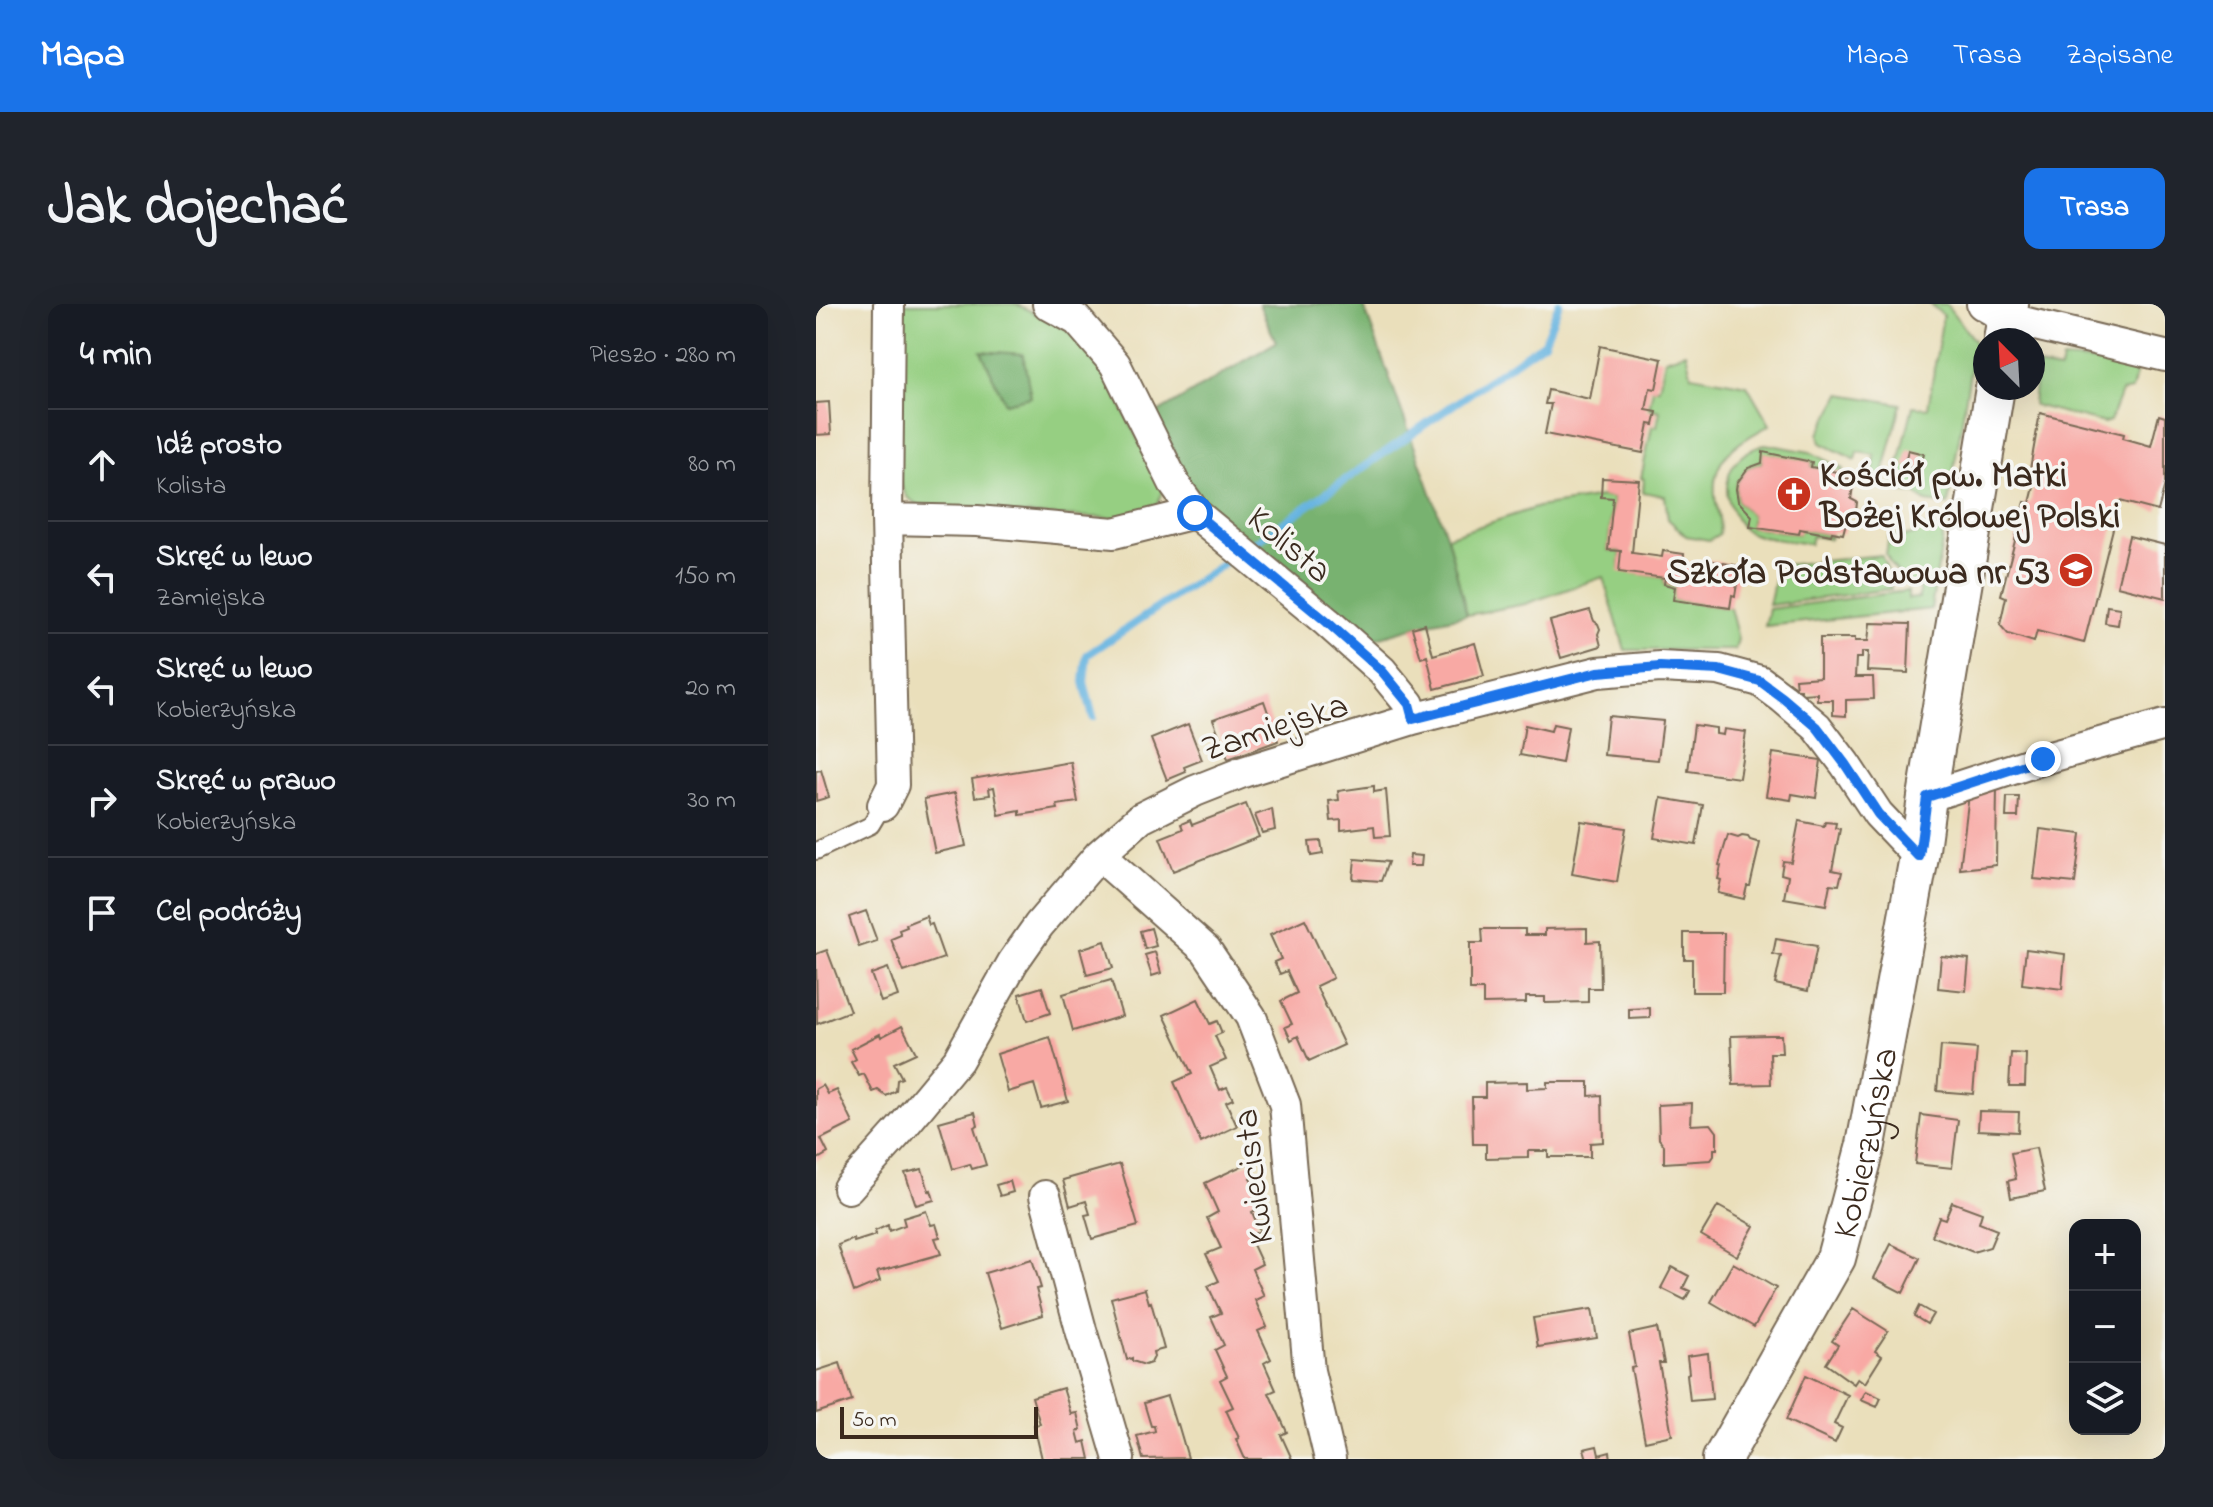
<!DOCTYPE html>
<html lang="pl">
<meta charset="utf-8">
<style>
body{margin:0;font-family:"Indie Flower",sans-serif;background:#20242c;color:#f1f3f6}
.controls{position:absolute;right:24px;bottom:24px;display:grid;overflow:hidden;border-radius:16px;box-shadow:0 8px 32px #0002}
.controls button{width:72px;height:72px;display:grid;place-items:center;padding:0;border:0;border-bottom:2px solid #363941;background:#171b24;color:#f1f3f6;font:40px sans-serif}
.compass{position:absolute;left:1157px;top:24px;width:72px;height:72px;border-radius:50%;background:#171b24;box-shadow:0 8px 32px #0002;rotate:336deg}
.scale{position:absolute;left:24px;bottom:20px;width:198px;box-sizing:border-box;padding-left:8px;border:4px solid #3b2a1e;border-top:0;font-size:22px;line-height:28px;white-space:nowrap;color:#3b2a1e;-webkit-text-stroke:6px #f6f6f2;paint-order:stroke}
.stop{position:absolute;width:24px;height:24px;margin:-18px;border:6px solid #1a73e8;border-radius:50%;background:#fff}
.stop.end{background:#1a73e8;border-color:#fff;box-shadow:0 2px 8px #0008}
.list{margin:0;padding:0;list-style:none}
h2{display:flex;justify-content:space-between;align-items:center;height:104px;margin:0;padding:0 32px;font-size:34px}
h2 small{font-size:26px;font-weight:400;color:#9ea1a6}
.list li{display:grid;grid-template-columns:52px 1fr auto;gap:24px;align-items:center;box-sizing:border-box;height:112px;padding:0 32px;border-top:2px solid #363941}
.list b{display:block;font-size:30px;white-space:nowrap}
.list p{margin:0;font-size:26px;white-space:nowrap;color:#9ea1a6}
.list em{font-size:26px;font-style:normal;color:#9ea1a6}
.icon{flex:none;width:44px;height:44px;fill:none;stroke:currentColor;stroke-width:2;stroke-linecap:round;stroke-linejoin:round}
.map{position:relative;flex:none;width:1349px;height:1155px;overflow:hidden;border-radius:16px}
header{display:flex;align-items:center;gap:48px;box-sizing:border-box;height:112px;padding:0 40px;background:#1a73e8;color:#fff}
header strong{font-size:38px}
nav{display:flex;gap:44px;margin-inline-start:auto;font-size:28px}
.intro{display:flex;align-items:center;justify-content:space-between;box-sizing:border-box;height:192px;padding:0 48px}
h1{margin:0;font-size:56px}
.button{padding:20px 36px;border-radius:16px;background:#1a73e8;color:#fff;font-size:28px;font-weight:700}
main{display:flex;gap:48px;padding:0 48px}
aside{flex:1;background:#171b24;border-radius:16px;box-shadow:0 8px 32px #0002}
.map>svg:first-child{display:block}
</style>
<header>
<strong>Mapa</strong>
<nav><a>Mapa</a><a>Trasa</a><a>Zapisane</a></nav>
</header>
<div class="intro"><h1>Jak dojechać</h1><a class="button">Trasa</a></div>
<main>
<aside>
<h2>4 min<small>Pieszo · 280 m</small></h2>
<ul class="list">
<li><svg class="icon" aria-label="ahead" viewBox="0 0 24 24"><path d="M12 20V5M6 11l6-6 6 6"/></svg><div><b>Idź prosto</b><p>Kolista</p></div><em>80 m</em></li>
<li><svg class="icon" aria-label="left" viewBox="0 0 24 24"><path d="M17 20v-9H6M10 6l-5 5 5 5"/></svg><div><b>Skręć w lewo</b><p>Zamiejska</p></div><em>150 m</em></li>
<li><svg class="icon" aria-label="left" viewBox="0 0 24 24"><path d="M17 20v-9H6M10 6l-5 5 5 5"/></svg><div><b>Skręć w lewo</b><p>Kobierzyńska</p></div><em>20 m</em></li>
<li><svg class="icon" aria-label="right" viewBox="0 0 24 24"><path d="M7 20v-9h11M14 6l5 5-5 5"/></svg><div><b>Skręć w prawo</b><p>Kobierzyńska</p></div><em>30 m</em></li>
<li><svg class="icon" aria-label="arrive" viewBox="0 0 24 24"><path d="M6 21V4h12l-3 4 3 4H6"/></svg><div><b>Cel podróży</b></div></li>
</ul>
</aside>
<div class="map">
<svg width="1349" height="1155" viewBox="0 0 1349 1155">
<rect width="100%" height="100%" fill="#f6f6f2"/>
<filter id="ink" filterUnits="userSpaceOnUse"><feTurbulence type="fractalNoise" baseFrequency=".0125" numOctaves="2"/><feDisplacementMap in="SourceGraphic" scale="16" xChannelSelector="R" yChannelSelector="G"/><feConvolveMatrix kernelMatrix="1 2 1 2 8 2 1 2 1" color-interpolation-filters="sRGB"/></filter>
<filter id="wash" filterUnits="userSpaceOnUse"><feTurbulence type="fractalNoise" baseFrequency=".006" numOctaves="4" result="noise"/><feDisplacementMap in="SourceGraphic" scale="32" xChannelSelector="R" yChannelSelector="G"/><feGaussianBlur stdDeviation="1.8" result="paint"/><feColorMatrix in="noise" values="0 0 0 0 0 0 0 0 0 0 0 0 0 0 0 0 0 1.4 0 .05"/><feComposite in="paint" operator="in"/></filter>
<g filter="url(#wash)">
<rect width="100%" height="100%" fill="#eadfbb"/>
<path fill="#96cf82" stroke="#687c50" stroke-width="2" d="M79,0H200L259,29L291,73L347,186L339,206L319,215L109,206L91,193L79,170Z
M1114,0H1130L1159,38L1132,201L1110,198L1100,190L1080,187L1077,184L1097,102L1112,104L1127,11Z
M870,48L875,71L931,81L954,121C924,138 895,151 899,192C900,206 906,216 903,230L893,236L870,232L852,215L849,192L827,188L828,175L825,174L836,122H841L844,107L833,104L837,84H843L849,55Z
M1246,55L1278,57L1321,66L1316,86L1305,88L1294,117L1288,119L1217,101L1221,62L1244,66Z
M1025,90L1085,100L1065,178L1056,174L1059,151L1042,148L1040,156L1005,139L1003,130Z
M949,140L994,148L1027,165L1026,169L995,163L996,158L947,149L946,159L932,164L921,179L920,185L922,197L936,212L934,223L982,230L984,225L1015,231L1014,235L996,232L994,240C976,237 948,236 932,228C925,225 920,215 917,208C907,189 909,165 927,151C933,146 942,143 949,140Z
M785,193L797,194L792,246L805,247L803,267L849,274L848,280L859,283L858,296L914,304L922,335L919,346H809L787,273L709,300L651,311L631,233L722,203Z
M1106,223L1128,226L1115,305L949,322L953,305L1092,287V295L1103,294V280L1097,284L1075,261L1070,250L1073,231L1092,232L1105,229Z
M1065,251L1071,264L1075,285L953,301L960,269L968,261Z"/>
<path fill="#78b270" stroke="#5a6e47" stroke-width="2" d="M443,0H547L631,233L651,311L609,320L558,335L405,217L376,185L340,110L460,38Z
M165,47L207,50L215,93L189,99Z"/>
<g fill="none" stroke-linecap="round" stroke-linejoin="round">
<path stroke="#66b4e0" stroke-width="8" d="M431,244L728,38L743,0
M277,413L268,378L271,351L419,252"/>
</g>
<g id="blocks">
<path fill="#f8a9a4" d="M784,42L846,55L840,85L834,84L830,106L841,108L838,121L833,120L827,149L729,130L735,100H729L732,86L774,95Z
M13,98L15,130L0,131V99Z
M1224,109L1308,130L1307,134L1335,142L1343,111L1349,113V180L1342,207L1304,197L1268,339L1221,327L1218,338L1192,330L1184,321L1190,293L1185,291L1209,198L1214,199L1220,175L1224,176L1225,168L1214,165Z
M1092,146L1108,150L1104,166L1088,162Z
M947,148L996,158L995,163L1026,169V173L1038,176L1035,195L1041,198L1040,208L1038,210L1032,211L1027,230L1016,228L1015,231L984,225L983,230L934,223L936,212L922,197L920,185L921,179L932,164L946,159Z
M786,174L823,176L816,249L846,253L847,247L868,250L867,257L890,261L891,256L924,262L919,292L916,291L914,304L857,296L859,283L848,280L849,274L803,268L805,247L792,246L797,194L785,193Z
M1313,232L1349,241V294L1301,282Z
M1291,302L1304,304L1302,321L1289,319Z
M774,306L778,317L782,320L784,325L782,330L785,342L745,354L734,317Z
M1054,319L1094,320L1092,369L1051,367L1052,348H1046V354H1040L1039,373H1057L1058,395L1030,396V412L1017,411V396H1001V389L985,390V385H980L979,375L1004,373V334H1039V337H1052Z
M609,320L617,351L659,339L668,372L619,385L611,352L605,354L596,324Z
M448,397L462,437L412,455L397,415Z
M792,412L847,417L842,456L788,451Z
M372,420L386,456L368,463L370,468L351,476L335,435Z
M737,420L752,423L746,459L704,451L709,421L735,427Z
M878,421L900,424V430L907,431L908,425L930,428L923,474L872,467Z
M957,449L1005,456L1000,494L976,490L975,496L950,492Z
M255,458L262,498L241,501L242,505L204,511V507L183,511L178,483L173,484L174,491L159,493L156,475Z
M5,466L13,493L0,497V467Z
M1181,480L1180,561L1144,565L1153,490Z
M558,482V488L570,486L574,532L559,533L558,522L525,526V516L515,517L513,497L523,496L522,487Z
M139,489L150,542L119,549L108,495Z
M1191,493H1203L1202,513H1190Z
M845,494L887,501L880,541L838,534Z
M430,500L443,533L357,567L344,534L367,525L365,520L374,516L376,521Z
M456,505L459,526L446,529L439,511Z
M765,517L810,524L801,578L756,570Z
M983,517L1008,522L1009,518L1020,519L1019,524L1024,525L1016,566L1026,568L1023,581L1014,580L1010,601L968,594L972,572L965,570L967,557L975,558Z
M1224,525L1265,530L1259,579L1218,575Z
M912,531L922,534L926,532L932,533L934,536L944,539L934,582H931L928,595L902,589L905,576L902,575L905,562L903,561Z
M505,537L507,550L495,552L493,538Z
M594,551L606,552L605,562H593Z
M539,555L572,558L565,577L537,575Z
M50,607L61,637L43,643L33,613Z
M110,612L113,621L116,620L128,654L88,668L75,635L85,631L83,626L91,623L90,620Z
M489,615L517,674L500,682L528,741L493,757L482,732L475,736L469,723L476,720L465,697L481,689L471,667L464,670L458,658L465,655L454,631Z
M335,624L340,642L329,645L324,627Z
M771,624V638L784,637L785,684H772V698L729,699V693H710V699L667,700V686H654V639H667L666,625H709V631H729V625Z
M868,629H908L907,688H876V655H868Z
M960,635L1001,642L992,687L959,680L965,652L957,650Z
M289,637L297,664L271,671L264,645Z
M1210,645L1249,650L1246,685L1206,680Z
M11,646L34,707L1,720L0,650Z
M339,648L345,669L336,672L329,651Z
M1125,652L1153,655L1150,687L1122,684Z
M72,664L82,692L65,698L55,670Z
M295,676L306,712L257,727L247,690Z
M226,683L234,709L211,717L203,690Z
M382,695L394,720L401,717L406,729L399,732L410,756L394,763L404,786L411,783L417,795L410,798L421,822L385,839L358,778L376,770L348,711Z
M834,704V714L813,715V705Z
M86,722L100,749L78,759L86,774L81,776L80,787L70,792L62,786L57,788L48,770L43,772L35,758L40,755L35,745L64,730L65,733Z
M953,731H965L966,749H954L955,780L917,781L915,732Z
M234,733L252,797L225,804L218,780L192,788L181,750Z
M1125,742L1161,745L1157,790L1121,787Z
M1195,749L1210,750L1209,782H1193Z
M711,778V785L731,784V778H773V792L786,791L787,838L774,839V853H732V847H712V853L670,854V840H657L656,793H669V779Z
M7,781L12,790L21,786L37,819L5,835L12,849L0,856V785Z
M876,799L875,821L895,820L901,828V845H898V852L895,856L848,859V841L843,835L842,801Z
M1163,807L1203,808L1202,828L1162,826Z
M159,808L162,821L158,823L170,861L156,865L154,860L137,865L123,818Z
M1105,811L1142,816L1136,864L1099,860Z
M1220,844L1229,887L1195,894L1192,877L1200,875L1195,849Z
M434,858L440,871L434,874L442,892L437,894L442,905L436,908L444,927L433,932L446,960L436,965L448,992L439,996L451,1023L442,1027L455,1055L448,1059L460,1086L453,1089L471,1128L465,1131L476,1155H429L420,1135L423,1134L410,1106L417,1103L404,1076L411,1072L399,1046L408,1041L395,1013L405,1009L392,982L403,977L390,950L405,944L391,914L402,908L389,879Z
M304,860L322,922L276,935L269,911L274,910L270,897L254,902L247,876Z
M106,865L113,887L115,886L118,896L100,901L89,869Z
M194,877L197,888L184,892L180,881Z
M1136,898L1166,909L1163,919L1181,926L1174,943L1157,948L1116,932L1123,913L1129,915Z
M902,902L938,922L921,952L885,931Z
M110,907L115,921L120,920L124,933L119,934L125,950L61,968L64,977L38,988L22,941L37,935L38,938L60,931L59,927L72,921L73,927L89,921L87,914Z
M1075,940L1104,954L1087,989L1058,974Z
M216,955L225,984L220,985L227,1011L186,1024L169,969Z
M917,959L960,984L938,1023L895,998Z
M856,963L873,972L867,984L874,987L869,996L845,984Z
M329,985L333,999L335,998L348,1045L337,1048L338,1053L335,1059L329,1061L316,1057V1054L311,1056L295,994Z
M1103,1002L1117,1010L1111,1020L1098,1012Z
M776,1005L781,1034L722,1043L717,1014Z
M1037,1005L1072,1027L1059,1047L1066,1052L1049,1079L1042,1074L1038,1080L1010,1060L1022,1041L1016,1037Z
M841,1024L848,1059H843L856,1131L829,1137L815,1064L819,1063L813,1030Z
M892,1049L896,1095L874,1097L871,1070L873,1069L871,1052Z
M24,1059L36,1097L0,1109V1067Z
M990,1071L1032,1091L1018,1120L1026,1124L1019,1139L970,1116Z
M247,1084L255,1110L261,1109L265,1126L261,1127L264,1139L270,1137L274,1155H226L218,1121L224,1120L216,1093Z
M1050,1087L1065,1094L1061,1103L1045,1096Z
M351,1092L360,1121L362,1120L372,1154L327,1155L321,1132L339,1127L338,1122H335L328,1099Z
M781,1142L783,1151L794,1148L795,1155H771L768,1145Z"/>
</g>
</g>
<g filter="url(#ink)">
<use href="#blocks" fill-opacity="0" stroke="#786955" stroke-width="2"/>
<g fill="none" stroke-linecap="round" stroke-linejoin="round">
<g stroke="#786955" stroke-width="20">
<path id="service" d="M0,547L55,521L67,501"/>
</g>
<g stroke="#786955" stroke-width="34">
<path id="minor" d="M232,0L261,16L299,60L359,181L379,209L511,318L566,367L593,400L597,415
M1166,0L1190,14L1349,52
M71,215L161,217L298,229L379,209
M1111,493L1227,455L1349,421
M67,501L77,481L71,215L73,0
M283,551L390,646L435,713L469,801L493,1067L514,1155
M32,884L84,826L142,756L197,658L223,621L283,551L325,514L379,487L427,468L597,415L782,368L844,363L903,366L944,377L967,394L1001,423L1029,460L1062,510L1103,553
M229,892L265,1026L303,1155"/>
</g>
<g stroke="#786955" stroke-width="42">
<g id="tertiary">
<path d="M1187,36L1193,0"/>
<path id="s1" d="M906,1155L1020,954L1050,841L1103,553L1111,493L1179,84"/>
</g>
</g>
<use href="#service" stroke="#fff" stroke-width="16"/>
<use href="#minor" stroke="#fff" stroke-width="30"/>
<use href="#tertiary" stroke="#fff" stroke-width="38"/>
</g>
</g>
<g fill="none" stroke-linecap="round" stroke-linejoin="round" filter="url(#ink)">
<path stroke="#1a73e8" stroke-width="10" d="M379,209L511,318L566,367L593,400L597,415L782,368L844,363L903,366L944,377L967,394L1001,423L1029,460L1062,510L1103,553L1111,493L1227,455"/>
</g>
<defs>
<g id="church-disc" transform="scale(1.8)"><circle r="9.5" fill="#c8321e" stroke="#f6f6f2"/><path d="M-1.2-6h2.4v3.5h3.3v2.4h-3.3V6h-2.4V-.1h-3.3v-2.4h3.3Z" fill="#fff"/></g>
<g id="school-disc" transform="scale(1.8)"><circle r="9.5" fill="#c8321e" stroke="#f6f6f2"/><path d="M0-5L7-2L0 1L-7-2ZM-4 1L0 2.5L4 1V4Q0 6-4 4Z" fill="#fff"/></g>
</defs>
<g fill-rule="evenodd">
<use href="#church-disc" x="978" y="190"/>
<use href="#school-disc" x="1260" y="266"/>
</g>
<g text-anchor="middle" stroke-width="7" stroke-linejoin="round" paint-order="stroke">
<g font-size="36" font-weight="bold" fill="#3b2a1e" stroke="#f6f6f2" text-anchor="start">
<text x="1004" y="182">Kościół pw. Matki<tspan x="1004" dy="41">Bożej Królowej Polski</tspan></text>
<text x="1234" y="279" text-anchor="end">Szkoła Podstawowa nr 53</text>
</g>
<g font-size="36" fill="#3b2a1e" stroke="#f6f6f2">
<text transform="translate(475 239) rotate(40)" y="13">Kolista</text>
<text transform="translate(458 421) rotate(-18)" y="13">Zamiejska</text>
<text dy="13" stroke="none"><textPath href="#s1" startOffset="350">Kobierzyńska</textPath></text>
<text transform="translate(435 873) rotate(-97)" y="13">Kwiecista</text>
</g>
</g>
</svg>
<div class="controls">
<button>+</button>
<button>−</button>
<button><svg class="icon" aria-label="layers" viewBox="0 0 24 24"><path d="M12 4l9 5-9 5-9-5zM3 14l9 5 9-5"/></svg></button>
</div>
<svg class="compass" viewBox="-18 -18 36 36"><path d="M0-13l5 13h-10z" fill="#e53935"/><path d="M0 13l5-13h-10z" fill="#9ea1a6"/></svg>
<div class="scale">50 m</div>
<div class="stop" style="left:379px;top:209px"></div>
<div class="stop end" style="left:1227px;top:455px"></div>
</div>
</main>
